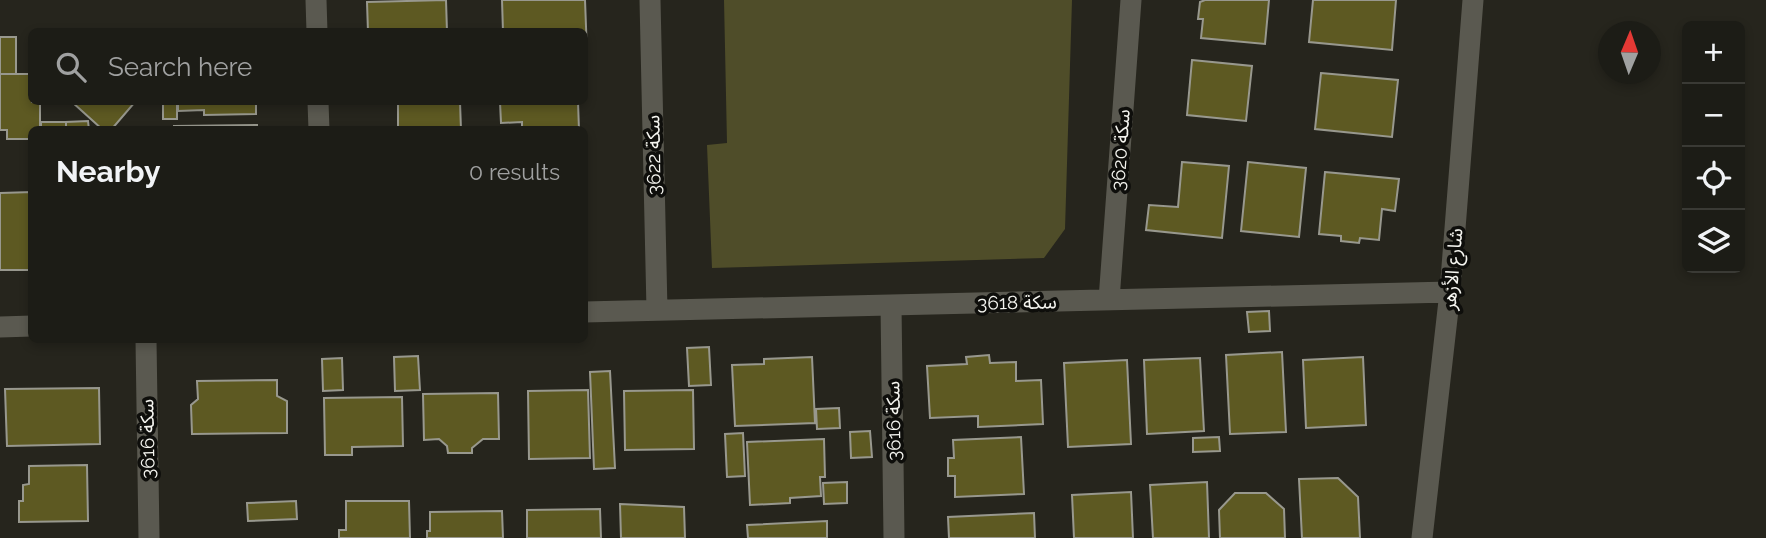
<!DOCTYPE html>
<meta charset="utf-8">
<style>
body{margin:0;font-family:Raleway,"Noto Sans Arabic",sans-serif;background:#292923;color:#f1f3f6}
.controls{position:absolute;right:21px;top:21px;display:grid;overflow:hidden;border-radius:10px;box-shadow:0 4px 10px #0003}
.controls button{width:63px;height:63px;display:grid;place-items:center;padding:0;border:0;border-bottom:2px solid #3a3a35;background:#1c1c16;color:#f1f3f6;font:35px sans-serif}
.compass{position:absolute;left:1598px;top:21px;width:63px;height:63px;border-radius:50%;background:#1c1c16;box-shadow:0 4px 10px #0003;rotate:2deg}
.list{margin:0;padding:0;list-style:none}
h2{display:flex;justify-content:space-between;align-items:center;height:91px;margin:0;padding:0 28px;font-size:30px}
h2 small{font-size:23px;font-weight:400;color:#a0a1a1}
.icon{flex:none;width:38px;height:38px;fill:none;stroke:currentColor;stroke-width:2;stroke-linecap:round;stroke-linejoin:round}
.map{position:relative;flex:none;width:1766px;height:538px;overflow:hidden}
.search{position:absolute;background:#1c1c16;box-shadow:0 4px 10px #0003;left:28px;top:28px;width:560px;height:77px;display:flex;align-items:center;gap:18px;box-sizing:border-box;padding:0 24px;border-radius:10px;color:#a0a1a1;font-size:26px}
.panel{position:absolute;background:#1c1c16;box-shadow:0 4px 10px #0003;left:28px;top:126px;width:560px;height:217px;border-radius:10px}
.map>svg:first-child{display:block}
</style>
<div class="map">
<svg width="1766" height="538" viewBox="0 0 1766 538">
<rect width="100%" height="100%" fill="#26251d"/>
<path fill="#4f4d29" d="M724,0H1072L1065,229L1044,258L712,268L707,145L727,143Z"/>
<path fill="#5d5922" stroke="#98988e" stroke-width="2" d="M446,0L447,32H368L367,2Z
M502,0H585L587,53L584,32H503Z
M1205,0H1269L1265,44L1201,38L1203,19H1198L1200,2Z
M1313,0H1396L1392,50L1309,42Z
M0,37H16V74H0Z
M1192,60L1252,66L1246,121L1187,115Z
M1321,73L1398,80L1392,137L1315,129Z
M0,74H32V102H40V130H32V139H7V130H0Z
M72,102H135L111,130H103Z
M163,102H177V119H163Z
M178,102H256V114L204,115V110L178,111Z
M398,102H460L461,130H398Z
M500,102H578L579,130H522V122L501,123Z
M88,121L89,130H66V122Z
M41,122H66V130H41Z
M257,125V130H174V126Z
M1182,162L1229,166L1222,238L1146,230L1149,205L1178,207Z
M1248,162L1306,168L1299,237L1241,231Z
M1325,172L1399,179L1395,211L1382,209L1379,240L1360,238L1359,243L1341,241V236L1319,234Z
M32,192V270H0V193Z
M1269,311L1270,331L1249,332L1247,312Z
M709,347L711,385L689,386L687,348Z
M1282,352L1286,432L1230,434L1226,355Z
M989,355L990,363L1016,362V381L1041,380L1043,424L978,427V416L930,418L927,366L967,364L966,357Z
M418,356L420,390L395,391L394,357Z
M812,357L815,423L735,426L732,365L764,364V359Z
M1363,357L1366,425L1306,428L1303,360Z
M342,358L343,390L323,391L322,359Z
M1200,358L1204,431L1147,434L1144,360Z
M1127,360L1131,444L1068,447L1064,363Z
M610,371L615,468L594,469L590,372Z
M277,380V396L287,401V433L192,434L191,405L198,399L197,381Z
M99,388L100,444L7,446L5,389Z
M588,390L590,458L529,459L528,391Z
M693,390L694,449L625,450L624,391Z
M498,393L499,439H483L472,448V453H448L447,446L439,439L424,440L423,394Z
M402,397L403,446L352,447V455H325L324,398Z
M839,408L840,428L817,429L816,409Z
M870,431L872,457L851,458L850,432Z
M743,433L745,476L727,477L725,434Z
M1021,437L1024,494L955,497V476H948V458H954L953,440Z
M1219,437L1220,451L1193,452V438Z
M824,439L825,477H820L821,496L790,498V503L750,505L747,442Z
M87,465L88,521L19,522V501H23V485L29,484V466Z
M1338,478L1358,497L1360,538H1302L1299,479Z
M847,482V503L824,504L823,483Z
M1207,482L1209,538H1153L1150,485Z
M1131,492L1133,538H1074L1072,495Z
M1235,493H1266L1284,509L1285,538H1220L1219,510Z
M296,501L297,519L248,521L247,503Z
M346,501H409L410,538H339V530H346Z
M620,504L684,507L685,538H621Z
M600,509L601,538H527V510Z
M502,511L503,538H427V531H430V512Z
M1034,513L1035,538H949L948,517Z
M827,521V538H748L747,525Z"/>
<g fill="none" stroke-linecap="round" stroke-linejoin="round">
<path stroke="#5a5950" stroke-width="21" d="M316,0L317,32
M650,0L657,310
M318,102L319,130
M1109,300L1131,0
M891,305L894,538
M584,312L1450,292
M0,327L32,326
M146,340L149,538
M1422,538L1450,292L1473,0"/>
</g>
<g text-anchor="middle" stroke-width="7" stroke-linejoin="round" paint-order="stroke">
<g font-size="19" fill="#f5f5f0" stroke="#0e0e0b">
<text transform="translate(1120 150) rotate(-86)" y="7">سكة 3620</text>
<text transform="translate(653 155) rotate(-91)" y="7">سكة 3622</text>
<text transform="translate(1452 269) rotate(-85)" y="7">شارع الأزهر</text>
<text transform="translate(1017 302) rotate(-1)" y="7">سكة 3618</text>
<text transform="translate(893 421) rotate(-91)" y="7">سكة 3616</text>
<text transform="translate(147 439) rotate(-91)" y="7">سكة 3616</text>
</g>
</g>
</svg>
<div class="controls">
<button>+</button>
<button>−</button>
<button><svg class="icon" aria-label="locate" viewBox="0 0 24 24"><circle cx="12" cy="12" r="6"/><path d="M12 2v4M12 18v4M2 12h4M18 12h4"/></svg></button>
<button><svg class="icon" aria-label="layers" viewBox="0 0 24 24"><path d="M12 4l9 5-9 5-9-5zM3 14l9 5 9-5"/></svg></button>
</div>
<svg class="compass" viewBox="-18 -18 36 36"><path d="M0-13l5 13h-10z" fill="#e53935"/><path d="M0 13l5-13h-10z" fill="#a0a1a1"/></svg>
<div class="search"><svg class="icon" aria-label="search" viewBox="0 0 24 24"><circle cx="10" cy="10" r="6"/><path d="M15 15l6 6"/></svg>Search here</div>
<section class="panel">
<h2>Nearby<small>0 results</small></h2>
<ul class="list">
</ul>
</section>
</div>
